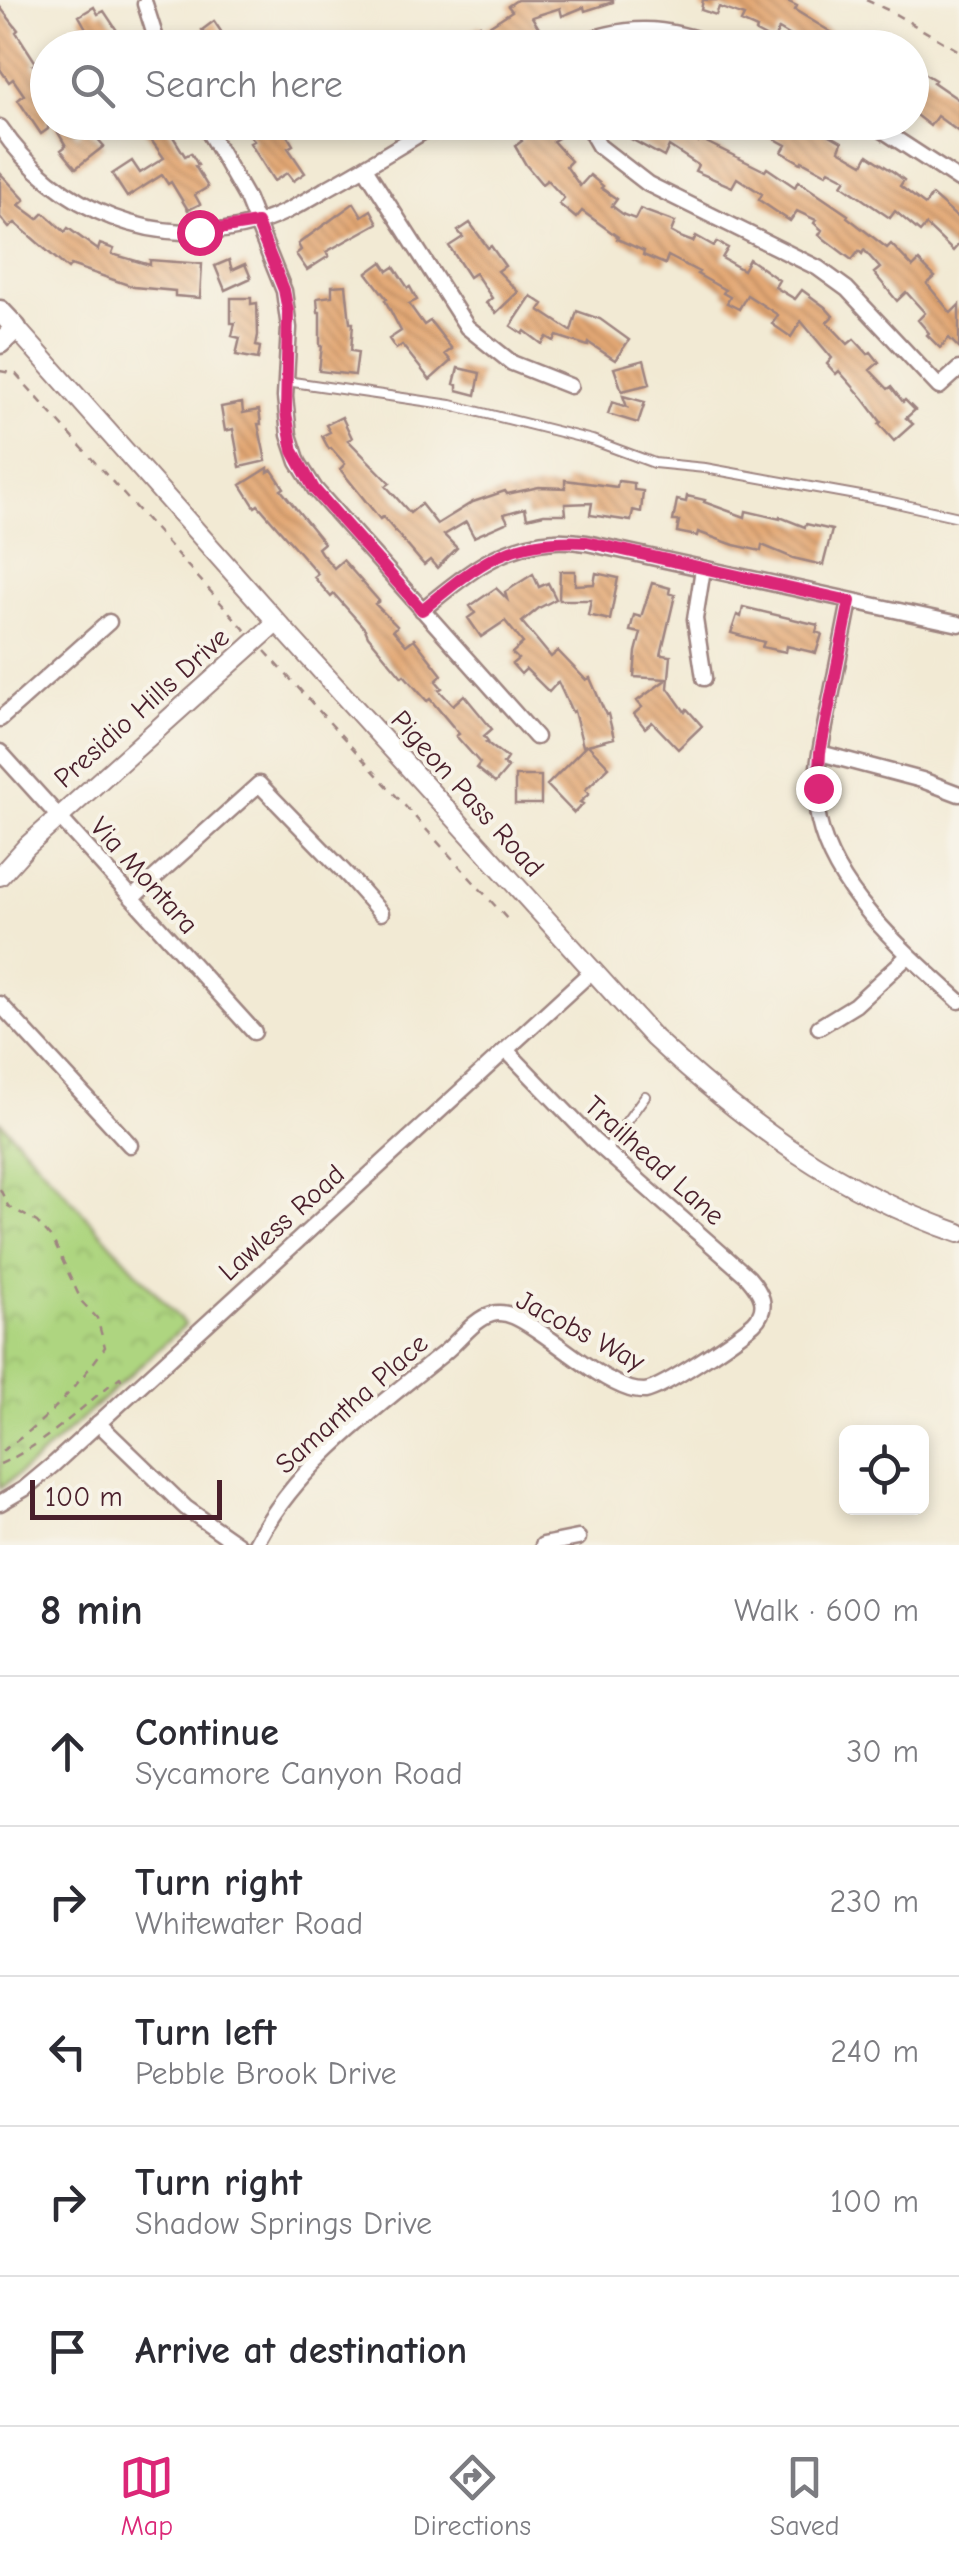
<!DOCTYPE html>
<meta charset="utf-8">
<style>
body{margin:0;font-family:"Comic Neue",sans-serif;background:#f7f7f7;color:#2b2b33}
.controls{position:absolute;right:30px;bottom:30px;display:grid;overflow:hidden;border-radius:15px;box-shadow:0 5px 15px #0003}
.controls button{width:90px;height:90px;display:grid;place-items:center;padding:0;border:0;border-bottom:2px solid #e1e1e2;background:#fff;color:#2b2b33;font:50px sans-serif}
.scale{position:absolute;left:30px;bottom:25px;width:192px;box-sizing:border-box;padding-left:10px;border:5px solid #4a1f2b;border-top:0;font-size:28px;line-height:35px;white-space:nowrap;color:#4a1f2b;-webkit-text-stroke:8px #f7f3e8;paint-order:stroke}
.stop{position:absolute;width:30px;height:30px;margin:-22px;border:8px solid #db2777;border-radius:50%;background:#fff}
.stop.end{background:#db2777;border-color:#fff;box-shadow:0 2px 10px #0008}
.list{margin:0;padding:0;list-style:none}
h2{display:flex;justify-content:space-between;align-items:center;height:130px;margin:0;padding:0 40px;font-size:42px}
h2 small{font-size:32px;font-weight:400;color:#7c7c81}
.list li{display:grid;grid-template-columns:65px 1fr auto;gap:30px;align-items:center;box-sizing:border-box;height:150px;padding:0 40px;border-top:2px solid #e1e1e2}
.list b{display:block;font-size:38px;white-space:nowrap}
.list p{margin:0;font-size:32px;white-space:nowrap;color:#7c7c81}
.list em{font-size:32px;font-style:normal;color:#7c7c81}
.icon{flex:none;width:55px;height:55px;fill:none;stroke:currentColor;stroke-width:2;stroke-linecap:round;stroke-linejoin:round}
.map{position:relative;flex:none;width:959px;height:1545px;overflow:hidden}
.search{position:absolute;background:#fff;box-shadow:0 5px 15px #0003;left:30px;right:30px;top:30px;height:110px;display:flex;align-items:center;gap:25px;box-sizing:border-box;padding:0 35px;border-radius:55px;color:#7c7c81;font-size:38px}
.sheet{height:880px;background:#fff}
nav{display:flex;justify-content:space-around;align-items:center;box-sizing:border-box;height:140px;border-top:2px solid #e1e1e2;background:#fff;font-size:28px;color:#7c7c81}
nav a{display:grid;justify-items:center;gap:5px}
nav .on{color:#db2777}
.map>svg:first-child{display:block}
</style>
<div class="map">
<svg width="959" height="1545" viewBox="0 0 959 1545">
<defs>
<pattern id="park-crowns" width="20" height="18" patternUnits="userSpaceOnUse" patternTransform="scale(2.5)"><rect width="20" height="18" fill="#aed580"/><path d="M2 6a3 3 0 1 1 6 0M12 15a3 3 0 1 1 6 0" fill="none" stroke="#97b66f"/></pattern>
<pattern id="building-back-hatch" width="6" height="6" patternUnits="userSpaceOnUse" patternTransform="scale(2.5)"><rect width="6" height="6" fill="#e3a874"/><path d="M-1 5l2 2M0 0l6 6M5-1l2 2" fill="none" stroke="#ba885f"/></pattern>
</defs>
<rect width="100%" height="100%" fill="#f7f3e8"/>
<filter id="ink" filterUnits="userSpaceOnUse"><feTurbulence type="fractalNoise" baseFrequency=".01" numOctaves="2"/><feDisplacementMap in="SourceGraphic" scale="20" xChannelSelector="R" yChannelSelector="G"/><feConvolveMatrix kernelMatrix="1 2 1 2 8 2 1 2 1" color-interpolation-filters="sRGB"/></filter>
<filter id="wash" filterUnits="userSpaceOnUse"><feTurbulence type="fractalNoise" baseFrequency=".0048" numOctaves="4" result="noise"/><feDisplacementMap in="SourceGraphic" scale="40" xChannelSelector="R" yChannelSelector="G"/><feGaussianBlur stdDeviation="2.25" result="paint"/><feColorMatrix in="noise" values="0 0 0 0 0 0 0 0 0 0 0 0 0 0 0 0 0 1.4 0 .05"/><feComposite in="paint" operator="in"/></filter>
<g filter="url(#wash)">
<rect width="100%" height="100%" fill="#f2ead4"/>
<path fill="url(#park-crowns)" stroke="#7c7a56" stroke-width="2.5" d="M0,1121L185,1325L33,1463L0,1488Z"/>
<g id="blocks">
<path fill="url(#building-back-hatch)" d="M517,0H613V2L585,11L584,7L562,16L560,8L532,17L540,30L511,48L503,39L490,48H431L449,35L453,41L480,25L483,30L512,11L508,6Z
M703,0H785L797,6L795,10L857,48H795L799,41L779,29L773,41L756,32L757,29L741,22L744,16L719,7L716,15L701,10Z
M0,7L18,30L16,32L36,63L33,65L48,85V129L41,134L18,100L24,95L13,79L9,82L0,69Z
M94,7L98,14L104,11L126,44L119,48H97L79,16Z
M214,21L228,42L220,48H191L207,36L202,30Z
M915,68L935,80L933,82L959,100V132L937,116L930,126L912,112V73Z
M52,122H68L77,136L87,127L104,146L76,168L61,150L66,146Z
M154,122H164L185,156L191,153L198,165L195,166L208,187L195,195L200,204L188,210L171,182L168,184L162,175L127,197L112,174L132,161L140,173L164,158L144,130Z
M242,122H279L293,145L288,148L305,173L293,181L287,173L274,181L250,143L254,141Z
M509,122H548L558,138L553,141L571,161L566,166L580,186L590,175L603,186L601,188L617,199L612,206L624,215L635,219L640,209L675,222L671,232L680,237L693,242L696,236L714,246L717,242L728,248L722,258L743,270L749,259L779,280L775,287L795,299L802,290L825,307L833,316L827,322L848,344L854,339L868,354L871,352L879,362L870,370L888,389L891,387L903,402L905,400L915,410L906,418L913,424L894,441L879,424L881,422L863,398L839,371L836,374L827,364L832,358L801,321L791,337L772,324L778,315L747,295L739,309L727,303L730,297L723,293L725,290L697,274L699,272L668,256L665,264L643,255L644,251L617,239L618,237L582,211L576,218L559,204L564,198L547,180L542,184L526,165L515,146L522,141Z
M640,122H666L698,142L700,139L765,171L767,168L795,187L798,181L848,215L847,217L887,248L891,244L913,267L919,261L935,277L927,284L951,313L959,305V348L949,338L940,348L927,335L929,333L918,320L925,313L906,292L897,301L874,273L880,268L864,250L862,254L859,251L852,260L819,235L822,230L814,223L816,220L797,211L790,221L759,200L762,194L737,178L732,187L695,171L698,165L669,146L664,157L631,139Z
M744,122H814L823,127L821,130L842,142L839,150L863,164L868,155L895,173L904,180L900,186L925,205L932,195L959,219V244L953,251L926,225L920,232L895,211L890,218L842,185L846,179L829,170L826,174L802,161L801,163L782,152L786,145Z
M0,173L25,200L19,205L38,219L44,213L65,232L68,228L98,250L100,244L114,249L112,254L150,265V260L202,264L200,298L175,296V291L134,287L71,265L68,269L15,223L9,228L0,217Z
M354,203L362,216L371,210L378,223L326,252L329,256L307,270L296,254L301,250L298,244Z
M470,223L488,248L491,246L505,266L498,271L518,292L496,313L486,303L492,298L475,273L469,277L449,246L463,237L458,231Z
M229,260L232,270L245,264L251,278L225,290L215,266Z
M382,262L388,271L394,267L408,288L410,287L417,300L409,304L424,325L430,321L452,349L445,354L451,361L430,380L402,345L396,349L389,339L401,331L385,300L387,299L367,273Z
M346,285L350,323H353L351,351L358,352L355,375L319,371L322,346H320V312H318L317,298L332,296V286Z
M531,296L543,304L539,310L571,331L577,311L600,319L629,340L615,360L589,343L588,346L557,336L554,341L547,337L542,344L525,331L523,334L511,326Z
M231,298H251V304L257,303L258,335L256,346L260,347L258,359L236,355L240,338L232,336L235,323H231Z
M644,360L650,384L622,391L614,368Z
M458,368L480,373L476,395L457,390V385L454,384Z
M623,396L645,402L638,423L608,414L612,402L627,407Z
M242,403L243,413L259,410L261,424H258L266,461L240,467L233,429L225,431L221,407Z
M342,417L352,438L348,440L390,483L386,486L410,513L421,504L437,524L473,502L505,491L507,494L539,487L565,488V480L617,487L618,481L634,483V490L643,491L641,512L633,510L631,521L590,515L592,503L565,504L566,514H544L527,518L525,508L504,514L508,522L474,537L466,522L444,535L457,548L437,568L430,560L424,565L383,517L380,519L340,469L345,464L331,448L329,449L322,436L330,432L326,425Z
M268,468V472L272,470L284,488L281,490L324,543L318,548L321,553L334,568L343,560L379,601L375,604L397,626L393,630L406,645L414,639L442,675L436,681L442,688L439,690L453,705L464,695L492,729L484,736L488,741L486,742L507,758L503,764L508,768L495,783L476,768L480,763L456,736L459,734L430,699L427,701L404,675L402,677L368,636L365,629L334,594L331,597L314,577L318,574L258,505L255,507L241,485Z
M687,496L705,500L704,502L745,517L746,511L780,519V517L805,527L806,524L832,530L823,565L793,558L762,545L761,551L734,545L698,532L697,536L677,532L679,521H673L677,500L686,502Z
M560,571H575V585L594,584L596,573L618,578L610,620L588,615L591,600H559Z
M533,574L539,587L548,583L556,599L539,608L522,622L551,657L558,651L586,680L590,678L606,715L608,714L614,738L588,745L609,767L585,790L589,794L580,802L583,804L574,813L547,785L587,745L583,746L574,711L572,712L558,682L549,692L526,669L521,674L512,664L518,659L512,653L523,643L505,621L481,637L468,618L475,613L470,606L496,588L507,599L505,592Z
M652,583L670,588L669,593L675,595L661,655L671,656L668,688L685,712L687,709L702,726L678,749L652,722L645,728L634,714L642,707L637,701L667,679L634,677L636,652L641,633L630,631L634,615L641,617Z
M743,607L818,625L816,632L822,634L816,653L787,646L786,652L762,647L764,642L731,633L737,615L741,617Z
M515,776H541V804H515Z"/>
</g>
</g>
<g filter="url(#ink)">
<use href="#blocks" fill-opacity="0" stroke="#9e8480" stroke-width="2.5"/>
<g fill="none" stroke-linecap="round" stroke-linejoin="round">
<g stroke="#9e8480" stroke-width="12">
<path id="service" d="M286,381L451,405L592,440L654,463L705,468L883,500L959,517
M605,1151L645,1096"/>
</g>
<g stroke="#9e8480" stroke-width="19">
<path id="minor" d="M145,4L159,48
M567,48C626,23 664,25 723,48
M203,122L247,199L284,291L289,328L285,397L289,435L298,462L315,489L536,737
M585,122L599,146L648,184L818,268L847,289L939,387L959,369
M870,122L959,180
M0,127C56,211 158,252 257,223C281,216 304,202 326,189C364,168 402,145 439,122
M365,168L467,327L512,363L570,386
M703,569L695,619L704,678
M850,601C843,636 836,671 829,707C822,742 811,785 819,821C835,893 906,953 959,1001
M422,610C462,577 500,544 555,541C565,540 577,542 587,543L959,624
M0,719L109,622
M0,752L254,1032
M820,753L922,780L959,794
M132,898L259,784L351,879L381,913
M0,1004L130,1145
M819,1027L855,1005L909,955
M98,1423L186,1508L239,1545
M0,1503L24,1489L54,1464L592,971
M255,1545C297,1463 376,1409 445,1352C459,1341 474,1319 492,1314C507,1310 522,1320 534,1328C562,1346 599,1379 630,1389C633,1390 642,1391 645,1391C664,1388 738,1337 754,1323C770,1307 761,1292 748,1277L594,1141L506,1050
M543,1545L578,1538"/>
</g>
<g stroke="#9e8480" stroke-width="22">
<path id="tertiary" d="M16,328L277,622L654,1038C748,1125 837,1191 959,1233
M0,876L27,846L277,622"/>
</g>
<g stroke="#9e8480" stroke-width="25">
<path id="secondary" d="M0,311L16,328L0,343"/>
</g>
<path stroke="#9e8480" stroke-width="2.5" stroke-dasharray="8 8" stroke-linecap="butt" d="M866,0L890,11L959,51
M0,371L16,374L246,631
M265,651L509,921
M0,1189L8,1206L37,1222L53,1240L82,1302L97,1318L105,1347C77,1387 41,1427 0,1452
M0,1464C46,1444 81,1407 120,1377L122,1382"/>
<use href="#service" stroke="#fff" stroke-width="8"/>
<use href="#minor" stroke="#fff" stroke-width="14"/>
<use href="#tertiary" stroke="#fff" stroke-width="18"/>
<use href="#secondary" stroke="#fff" stroke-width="20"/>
</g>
</g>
<g fill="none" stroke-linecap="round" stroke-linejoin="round" filter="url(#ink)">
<path stroke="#db2777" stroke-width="12" d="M199,232L257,223L284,290L288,311L286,413L293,451L314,489L422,610C480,562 508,538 587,542L850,601L820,752L818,788"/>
</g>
<g text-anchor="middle" stroke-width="8" stroke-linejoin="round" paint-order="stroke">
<g font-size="28" fill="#4a1f2b" stroke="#f7f3e8">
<text transform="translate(141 707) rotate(-42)" y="10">Presidio Hills Drive</text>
<text transform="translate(468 793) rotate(48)" y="10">Pigeon Pass Road</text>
<text transform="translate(145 875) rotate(48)" y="10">Via Montara</text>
<text transform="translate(655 1160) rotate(42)" y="10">Trailhead Lane</text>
<text transform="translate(281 1222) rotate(-42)" y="10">Lawless Road</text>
<text transform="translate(581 1330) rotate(28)" y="10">Jacobs Way</text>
<text transform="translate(351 1403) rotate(-42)" y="10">Samantha Place</text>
</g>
</g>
</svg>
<div class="controls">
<button><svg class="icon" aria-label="locate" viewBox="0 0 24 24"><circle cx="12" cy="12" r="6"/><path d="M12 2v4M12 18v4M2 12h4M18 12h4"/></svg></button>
</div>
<div class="scale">100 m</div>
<div class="stop" style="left:199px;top:232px"></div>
<div class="stop end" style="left:818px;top:788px"></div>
<div class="search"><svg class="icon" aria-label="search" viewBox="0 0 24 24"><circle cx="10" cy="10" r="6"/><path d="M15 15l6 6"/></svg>Search here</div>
</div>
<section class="sheet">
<h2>8 min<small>Walk · 600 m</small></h2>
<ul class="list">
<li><svg class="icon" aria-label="ahead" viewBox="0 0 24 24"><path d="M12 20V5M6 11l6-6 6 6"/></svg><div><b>Continue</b><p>Sycamore Canyon Road</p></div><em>30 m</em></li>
<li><svg class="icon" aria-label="right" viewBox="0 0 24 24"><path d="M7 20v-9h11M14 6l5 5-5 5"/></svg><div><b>Turn right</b><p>Whitewater Road</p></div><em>230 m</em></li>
<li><svg class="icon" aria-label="left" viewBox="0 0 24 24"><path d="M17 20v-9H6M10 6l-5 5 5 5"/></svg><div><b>Turn left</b><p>Pebble Brook Drive</p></div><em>240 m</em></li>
<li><svg class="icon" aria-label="right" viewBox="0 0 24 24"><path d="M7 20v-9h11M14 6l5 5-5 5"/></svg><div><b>Turn right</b><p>Shadow Springs Drive</p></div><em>100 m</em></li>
<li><svg class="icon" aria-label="arrive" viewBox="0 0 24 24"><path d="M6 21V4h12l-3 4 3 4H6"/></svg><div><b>Arrive at destination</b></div></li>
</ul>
</section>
<nav>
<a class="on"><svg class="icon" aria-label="map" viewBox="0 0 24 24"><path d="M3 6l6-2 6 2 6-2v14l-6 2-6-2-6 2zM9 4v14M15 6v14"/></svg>Map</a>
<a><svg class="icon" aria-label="directions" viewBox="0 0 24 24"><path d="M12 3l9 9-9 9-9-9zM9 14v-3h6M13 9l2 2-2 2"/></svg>Directions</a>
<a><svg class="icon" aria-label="saved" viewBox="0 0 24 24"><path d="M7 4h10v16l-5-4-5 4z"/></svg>Saved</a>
</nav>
